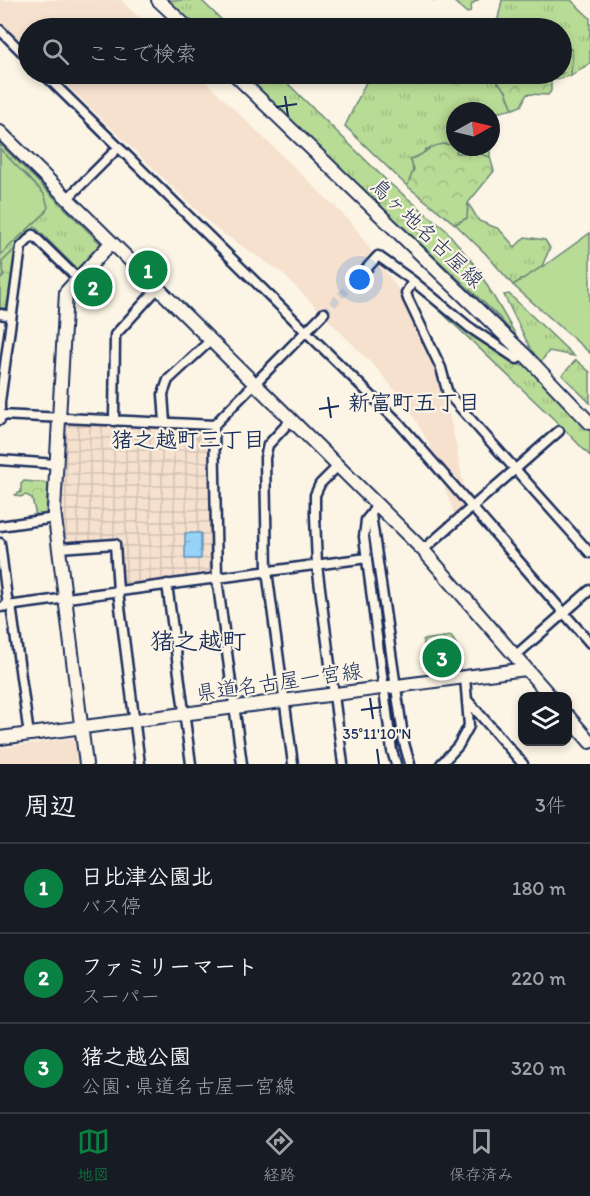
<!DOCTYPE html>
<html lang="ja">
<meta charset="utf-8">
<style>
body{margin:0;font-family:Itim,"Klee One",sans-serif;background:#20242c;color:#f1f3f6}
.controls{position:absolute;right:18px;bottom:18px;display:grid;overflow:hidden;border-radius:12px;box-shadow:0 3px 9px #0003}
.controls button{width:54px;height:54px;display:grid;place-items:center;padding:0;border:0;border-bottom:2px solid #363941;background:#171b24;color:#f1f3f6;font:30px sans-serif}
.compass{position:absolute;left:446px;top:102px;width:54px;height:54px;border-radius:50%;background:#171b24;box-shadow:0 3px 9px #0003;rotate:82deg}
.you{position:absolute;left:360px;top:280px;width:21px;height:21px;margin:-15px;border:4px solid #fff;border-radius:50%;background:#1a73e8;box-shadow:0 0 0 9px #1a73e833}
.badge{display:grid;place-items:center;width:39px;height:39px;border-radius:50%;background:#0b8043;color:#fff;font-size:20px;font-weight:700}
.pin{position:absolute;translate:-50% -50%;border:3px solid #fff;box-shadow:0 2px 6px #0006}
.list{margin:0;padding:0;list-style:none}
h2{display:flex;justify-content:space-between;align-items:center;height:78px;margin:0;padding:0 24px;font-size:26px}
h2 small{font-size:20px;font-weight:400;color:#9ea1a6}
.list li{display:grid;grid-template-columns:39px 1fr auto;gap:18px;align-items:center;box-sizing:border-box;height:90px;padding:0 24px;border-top:2px solid #363941}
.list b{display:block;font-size:22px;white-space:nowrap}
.list p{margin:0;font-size:20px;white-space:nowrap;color:#9ea1a6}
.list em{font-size:20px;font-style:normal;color:#9ea1a6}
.icon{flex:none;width:33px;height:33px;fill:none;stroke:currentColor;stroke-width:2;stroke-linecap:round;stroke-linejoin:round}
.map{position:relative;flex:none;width:590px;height:764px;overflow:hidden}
.search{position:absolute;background:#171b24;box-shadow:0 3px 9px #0003;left:18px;right:18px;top:18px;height:66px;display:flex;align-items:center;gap:15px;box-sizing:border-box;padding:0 21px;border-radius:33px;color:#9ea1a6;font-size:22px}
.sheet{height:348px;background:#171b24}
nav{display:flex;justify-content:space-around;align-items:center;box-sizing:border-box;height:84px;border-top:2px solid #363941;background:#171b24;font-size:16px;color:#9ea1a6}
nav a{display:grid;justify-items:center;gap:3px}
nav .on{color:#0b8043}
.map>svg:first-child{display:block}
</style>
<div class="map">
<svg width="590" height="764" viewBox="0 0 590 764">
<defs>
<pattern id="industrial-grid" width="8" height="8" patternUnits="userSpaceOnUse" patternTransform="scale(1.5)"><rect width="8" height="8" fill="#f6e1cf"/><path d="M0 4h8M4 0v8" fill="none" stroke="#d2c1b4"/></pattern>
<pattern id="grass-tufts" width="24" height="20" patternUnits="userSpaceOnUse" patternTransform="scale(1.5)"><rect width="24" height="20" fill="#b8db95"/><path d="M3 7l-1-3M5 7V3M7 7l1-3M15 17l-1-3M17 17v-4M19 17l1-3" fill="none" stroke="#9ebc83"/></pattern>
<pattern id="forest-crowns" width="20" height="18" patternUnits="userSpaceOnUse" patternTransform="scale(1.5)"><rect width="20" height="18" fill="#b8db95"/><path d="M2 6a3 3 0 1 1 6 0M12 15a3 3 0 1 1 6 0" fill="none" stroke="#9ebc83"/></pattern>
<pattern id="water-ripples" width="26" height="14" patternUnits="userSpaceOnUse" patternTransform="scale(1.5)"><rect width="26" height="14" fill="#97d2f8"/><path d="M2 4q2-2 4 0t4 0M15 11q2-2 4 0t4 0" fill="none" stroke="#82b5d7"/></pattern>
</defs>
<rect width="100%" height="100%" fill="#fcf5e5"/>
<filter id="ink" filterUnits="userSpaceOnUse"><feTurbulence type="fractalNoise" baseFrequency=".0167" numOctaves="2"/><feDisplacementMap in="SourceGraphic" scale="12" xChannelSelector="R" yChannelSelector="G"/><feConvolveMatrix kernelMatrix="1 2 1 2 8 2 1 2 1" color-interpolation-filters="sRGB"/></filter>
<g filter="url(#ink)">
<path fill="#f6e1cf" d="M0,0H121L150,28H28V48L0,21Z
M55,74H198L352,223L411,308L439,372L457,448L468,513L454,514L429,444L406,404L379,371L282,273L215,228Z
M73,738L76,741L79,764H0V748Z"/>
<path fill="url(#industrial-grid)" d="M68,422L208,428L210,431L214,572L212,575L124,587L122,585L120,547L117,542L67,544L65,541L61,511L65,424Z"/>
<path fill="url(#grass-tufts)" stroke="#6a857a" stroke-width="1.5" d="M166,0H201L230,28H196Z
M502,0H571L590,18V63L571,76L572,49L562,50V28H526L527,26H508V28H496Z
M243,74H278L388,182L446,230L477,268L521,344L498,316L361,188Z
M435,74H495V79L506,91L513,109L491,114V111H455V147L426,149L423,154L411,159C414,170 413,176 407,186L345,126L369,76L433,82Z
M0,144L101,244L77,269L35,227L18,246L8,311L0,310Z
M455,147H490V157L477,153H455L457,149Z
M468,203L479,221L499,229L515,247L525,237L545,240L550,248L541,268L513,285L485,253L455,224L467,218Z
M419,291L520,365L530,368L590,429V456L560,425Z
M509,294L574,356L549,351L540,363L536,360L504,295Z
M576,360L590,372V403L562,375Z
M451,636L456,644L460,669L428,673L423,640Z"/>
<path fill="url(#forest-crowns)" stroke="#6a857a" stroke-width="1.5" d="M432,0H478L472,4L470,12L467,13L453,1Z
M564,48L572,49L571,76L551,80V91L548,95L527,94L521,106L513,109L506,91L495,79V74H562V50Z
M444,144L454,145L457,148L456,153H477L490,157L494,171L468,203L467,218L455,224L407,186L414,169L410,159C426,156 425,146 444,144Z
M15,249L16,252L7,307L0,309V280L4,275L2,262Z
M24,481L48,483L46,514L36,516L32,498L26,495L20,497L15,495L21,492V484Z"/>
<path fill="#b8db95" stroke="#6a857a" stroke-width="1.5" d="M0,149L44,194L48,207L45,213L0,255Z
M590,233V353L513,285L548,263Z"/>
<path fill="url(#water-ripples)" stroke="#6591ba" stroke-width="1.5" d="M185,533H201V559H185Z"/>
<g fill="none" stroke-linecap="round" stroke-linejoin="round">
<path stroke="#6591ba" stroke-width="2" d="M375,573L389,679
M395,722L399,747L404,764"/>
<path stroke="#cfcdca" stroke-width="8" stroke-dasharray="8 4" stroke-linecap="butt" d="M324,313L367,268"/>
<g stroke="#1b2f5e" stroke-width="13">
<path id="street" d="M0,30L28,58
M44,74L399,423L590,643
M67,199L119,147
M367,268L378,256L413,281L469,327L517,359L524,354
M413,281L406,293L408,299L441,368L448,394L590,553
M0,314L11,316
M0,415L214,425
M292,419L268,445L265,458L267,571L293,764
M0,420V402L21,247L33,235L77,278
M114,421L115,335L158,288
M165,423L163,394L168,380L211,340
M0,460L56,464
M339,465L320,484L315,495V516L317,565L343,764
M377,503L371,514L404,743L410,764
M371,514L366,520L364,537L392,751L396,764
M0,526L55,518
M0,543L8,606
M59,548L115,544L118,591L140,764
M423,550L559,431
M167,584L191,764
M11,605L29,735
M0,607L367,558
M515,656L590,590
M468,701L523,764
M242,764L217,578L214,425L324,313
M441,764L458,746L469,726L465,677"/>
</g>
<g stroke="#1b2f5e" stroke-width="16">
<path id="secondary" d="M158,0L188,28
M234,74L524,354L590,423
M0,132L423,550L550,696
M568,716L590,742
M0,738L526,669
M86,764L54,510L66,292L111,243"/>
</g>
<use href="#street" stroke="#fcf5e5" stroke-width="8"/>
<use href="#secondary" stroke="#fcf5e5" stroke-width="12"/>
</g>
</g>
<path fill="none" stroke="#1b2f5e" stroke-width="2" d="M285,96L288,116M276,107L297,104M328,397L331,418M319,409L339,406M370,698L373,719M361,710L382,707M377,749L379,764"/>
<g text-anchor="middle" stroke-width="4.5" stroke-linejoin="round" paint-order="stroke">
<g font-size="21" fill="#1b2f5e" stroke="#fcf5e5">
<text transform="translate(427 233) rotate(44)" y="7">鳥ヶ地名古屋線</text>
<text transform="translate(279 682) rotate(-8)" y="7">県道名古屋一宮線</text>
</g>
<g font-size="22" font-weight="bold" fill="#1b2f5e" stroke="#fcf5e5">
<text x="414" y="410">新富町五丁目</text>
<text x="188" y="447">猪之越町三丁目</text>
</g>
<g font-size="24" font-weight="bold" fill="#1b2f5e" stroke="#fcf5e5">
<text x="198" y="649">猪之越町</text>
</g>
</g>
<g font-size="15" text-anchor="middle" fill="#1b2f5e" stroke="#fcf5e5" stroke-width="4.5" stroke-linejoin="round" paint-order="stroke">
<text x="377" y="739">35°11'10"N</text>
</g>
</svg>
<div class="controls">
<button><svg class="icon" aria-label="layers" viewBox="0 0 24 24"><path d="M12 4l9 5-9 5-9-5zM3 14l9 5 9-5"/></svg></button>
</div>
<svg class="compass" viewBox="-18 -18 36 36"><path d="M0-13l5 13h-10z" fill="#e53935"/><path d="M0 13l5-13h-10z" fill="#9ea1a6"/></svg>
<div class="you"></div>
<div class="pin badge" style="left:148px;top:270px">1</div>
<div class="pin badge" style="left:93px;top:287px">2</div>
<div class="pin badge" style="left:442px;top:658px">3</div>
<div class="search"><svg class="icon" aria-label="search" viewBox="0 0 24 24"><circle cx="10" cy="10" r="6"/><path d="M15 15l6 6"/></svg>ここで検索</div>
</div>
<section class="sheet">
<h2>周辺<small>3件</small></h2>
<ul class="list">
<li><span class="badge">1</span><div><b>日比津公園北</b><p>バス停</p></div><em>180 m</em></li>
<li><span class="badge">2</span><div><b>ファミリーマート</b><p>スーパー</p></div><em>220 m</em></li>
<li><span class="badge">3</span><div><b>猪之越公園</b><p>公園 · 県道名古屋一宮線</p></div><em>320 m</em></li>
</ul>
</section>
<nav>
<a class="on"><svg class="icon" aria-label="map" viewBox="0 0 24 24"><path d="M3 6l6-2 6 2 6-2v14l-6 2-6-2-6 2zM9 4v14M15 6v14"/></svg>地図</a>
<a><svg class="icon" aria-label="directions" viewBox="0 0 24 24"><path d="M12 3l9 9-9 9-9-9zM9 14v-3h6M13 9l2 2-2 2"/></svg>経路</a>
<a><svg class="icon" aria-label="saved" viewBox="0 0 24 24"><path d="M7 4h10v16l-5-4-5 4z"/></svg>保存済み</a>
</nav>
